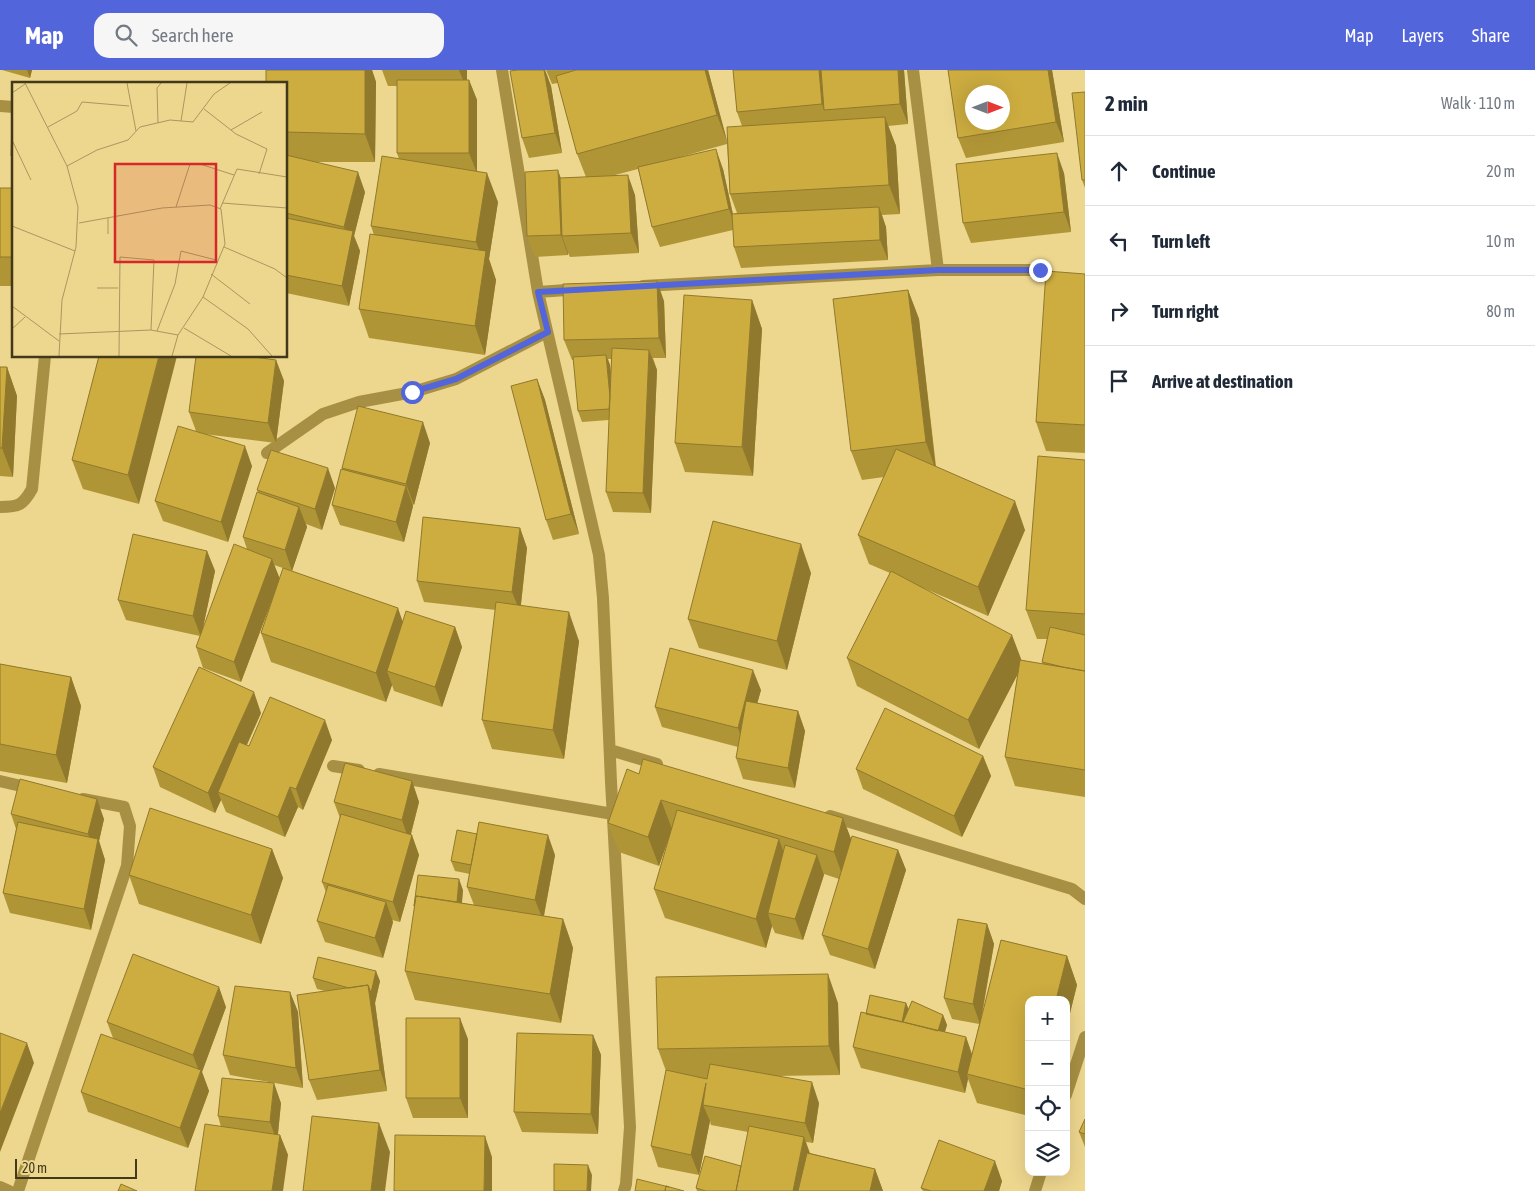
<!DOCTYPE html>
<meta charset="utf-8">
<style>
body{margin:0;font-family:"Asap Condensed",sans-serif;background:#f6f6f7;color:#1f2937}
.controls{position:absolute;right:15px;bottom:15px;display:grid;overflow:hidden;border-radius:10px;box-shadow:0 5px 20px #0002}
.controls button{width:45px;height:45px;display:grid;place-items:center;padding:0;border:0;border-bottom:1px solid #e0e1e3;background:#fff;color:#1f2937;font:25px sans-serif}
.compass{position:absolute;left:965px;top:15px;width:45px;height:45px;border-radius:50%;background:#fff;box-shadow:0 5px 20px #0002;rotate:90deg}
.scale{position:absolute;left:15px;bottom:12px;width:122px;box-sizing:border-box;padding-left:5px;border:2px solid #42391b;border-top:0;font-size:14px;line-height:18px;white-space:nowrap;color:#42391b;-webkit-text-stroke:4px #edd68e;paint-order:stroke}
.stop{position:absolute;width:15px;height:15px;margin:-11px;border:4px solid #5265db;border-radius:50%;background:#fff}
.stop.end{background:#5265db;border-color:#fff;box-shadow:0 1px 5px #0008}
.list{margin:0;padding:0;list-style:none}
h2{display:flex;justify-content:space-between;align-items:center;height:65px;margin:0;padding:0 20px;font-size:21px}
h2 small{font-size:16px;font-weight:400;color:#747a83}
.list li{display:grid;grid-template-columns:32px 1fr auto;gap:15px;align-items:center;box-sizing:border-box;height:70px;padding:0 20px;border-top:1px solid #e0e1e3}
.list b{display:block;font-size:19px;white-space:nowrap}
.list em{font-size:16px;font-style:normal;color:#747a83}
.icon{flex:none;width:28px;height:28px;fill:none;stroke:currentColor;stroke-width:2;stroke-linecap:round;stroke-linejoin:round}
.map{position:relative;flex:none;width:1085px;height:1121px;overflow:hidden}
header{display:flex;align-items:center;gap:30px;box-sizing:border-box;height:70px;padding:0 25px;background:#5265db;color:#fff}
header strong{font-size:24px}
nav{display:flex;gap:28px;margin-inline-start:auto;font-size:18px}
.search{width:350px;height:45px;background:#f6f6f7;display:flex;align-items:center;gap:12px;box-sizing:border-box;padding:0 18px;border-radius:15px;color:#747a83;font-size:19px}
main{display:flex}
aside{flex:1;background:#fff}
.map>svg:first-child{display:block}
</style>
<header>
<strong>Map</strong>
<div class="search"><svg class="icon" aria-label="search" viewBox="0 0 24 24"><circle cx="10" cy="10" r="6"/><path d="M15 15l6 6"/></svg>Search here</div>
<nav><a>Map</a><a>Layers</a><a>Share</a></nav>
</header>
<main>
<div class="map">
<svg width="1085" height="1121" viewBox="0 0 1085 1121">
<rect width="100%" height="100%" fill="#edd68e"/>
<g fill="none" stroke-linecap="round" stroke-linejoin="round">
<path stroke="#a79043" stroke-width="12" d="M502,0L538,222L599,485L603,528L611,712L630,1057L626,1114L624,1121
M913,0L938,200
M0,36L14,37
M643,216L938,200H1040
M538,222L581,219
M267,383L323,344L359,332L413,322L456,309L547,262
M0,437C19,437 23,435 32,419L45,286
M610,680L657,694
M333,696L359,700
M379,704L613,744
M0,711L34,719
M830,746L1072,819L1085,829
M1066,1025L1085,967
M0,1117L9,1121
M18,1121L127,796L130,756L124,737L83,729
M1035,1121L1041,1102"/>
</g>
<path fill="#b09537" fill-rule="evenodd" d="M2,0H32L30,8Z
M365,0H372L376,12L375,92H316L365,122L354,166L360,181L349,236L286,223V14Z
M382,0H467V10H469L477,30V101L498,132L489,189L496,210L485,285L369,268L359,239L374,165L371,156L399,89L397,83V16H388Z
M518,0H545L551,16L562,83L529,88L522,68Z
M546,0H708L727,72L742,56L737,42L733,0H904L908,54L888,56L896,76L900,144L882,145L886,157L888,190L741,198L734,177L733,160L660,177L652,157L638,99L615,105L635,125L639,183L570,187L568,183V185L535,187L527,166L561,108L586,107L577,84L558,13L552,14ZM727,74L730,124L737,143L733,144L723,99L673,89Z
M948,0H1052L1064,72L966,88L958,68Z
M1085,22V118L1082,110Z
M1064,103L1071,162L971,173L963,153Z
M0,118H14V216H0Z
M1085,204V383L1046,381L1036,352Z
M908,220L919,249L936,396L1025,460L988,546L921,517L1021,590L1042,594V592L1047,569H1037L1026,540L1085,390V727L1015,716L1005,687L1018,602L979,679L857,616L847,588L890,503L869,494L858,465L884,407L862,410L851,381Z
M752,230L762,259L753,406L685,402L675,373Z
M664,231L666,288H653L657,300L651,443L613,442L606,422L609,350L582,352L578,341L574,290H572L564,270ZM608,289H611V301L610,295Z
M99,286L139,434L83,419L72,390Z
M276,290L284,311L276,373L204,364L252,396L228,472L163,451L155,431L196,361L189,342Z
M0,297H7L17,326L13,407L0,406Z
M537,309L545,330L579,464L553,470L546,450Z
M430,373L414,435L413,434V436L404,472L340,455L332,435L342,399V398Z
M335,418L322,460L306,454L307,457L292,501L274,495L279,509L403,552L455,557L462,577L442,637L394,621L392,615L386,632L271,592L261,563L277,517L241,612L203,598L196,577L200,566L126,550L118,530L207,481L215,501L202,562L247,479L243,467L258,423L257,420Z
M520,458L527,478L521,535L579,571L564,689L492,679L482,650L496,540L424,532L417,511Z
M811,503L787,600L699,578L688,549Z
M0,594L71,607L81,636L67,713L0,701Z
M761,620L757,633L798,641L805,661L795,718L743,709L736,688L738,677L662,657L655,637Z
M261,643L247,675L249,676L332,670L303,740L298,737L285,767L226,742L221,730L215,743L160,717L153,697Z
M983,686L991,706L962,767L863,719L856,699Z
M639,704L843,748L851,769L898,780L906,800L875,899L830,885L822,865L839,809L824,804L803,870L775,863L772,856L766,878L665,848L654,819L672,759L659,796L619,782L608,753Z
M412,711L419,732L411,764L419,785L400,852L392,850L393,852L383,888L325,872L317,851L326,822L322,812L340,748L334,732Z
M11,744L104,749L99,771L105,790L91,860L10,843L3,823L16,759Z
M272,779L283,808L261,874L139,834L129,805Z
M555,785L544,846L563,849L573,878L561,953L415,930L405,901L463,820L462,833L474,835L467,817L470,804L455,801L451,791Z
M958,849L987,854L994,874L982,946L1001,870L1067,886L1077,915L1066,959V930H1029V1046L977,1033L968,1009L965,1023L861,998L853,977L861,942L866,944L870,925L906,933L909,940L912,931L943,945L947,955L945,962L966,967L972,984L979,954L952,949L944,928Z
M313,908L380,911L375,933L387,1021L317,1030L309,1010L325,921L317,919Z
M290,922L298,942L303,1018L230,1005L223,985Z
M838,933L840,1005L776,1006L819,1033L813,1073L806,1072L810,1083L875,1099L883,1121H697L696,1118L741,1096L748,1062L711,1055L710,1051L699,1105L658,1097L651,1076L666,1001L658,979Z
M226,937L202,1002L209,1021L188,1078L88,1042L81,1022L113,968L107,952Z
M593,965L601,985L598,1064L522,1062L514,1042Z
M468,969V1048H413L406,1028Z
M281,1033L278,1065H280L288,1085L221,1057L218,1046Z
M1085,1049V1077L1079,1062Z
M1002,1111L999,1121H923L921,1118Z"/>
<path fill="#90792d" d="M27,0H32L30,8Z
M365,0H372L376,12L375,92L365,64Z
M459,0H467V20Z
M544,0H545L551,16L562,83L555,63Z
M705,0H708L728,74L717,45Z
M819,0H825L824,40L822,34Z
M898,0H904L908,54L900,34Z
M1048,0H1052L1064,72L1056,52Z
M469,10L477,30V103L469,83Z
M885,47L896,76L900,144L889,115Z
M716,79L723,99L736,159L729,139Z
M1057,83L1064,103L1071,162L1064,142Z
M558,100L565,120L562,166L568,183V185L561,165Z
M358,102L365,122L354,166L360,181L349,236L342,216L350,173L344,157Z
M487,103L498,132L489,189L496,210L485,285L475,256L484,193L476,172Z
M628,105L635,125L639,183L631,163Z
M879,137L886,157L888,190L880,170Z
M657,211L664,231L666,288L659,268Z
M908,220L919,249L936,401L926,372Z
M752,230L762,259L753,406L742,377Z
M649,280L657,300L651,443L643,423Z
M606,285L610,295L614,349L610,339Z
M159,286H177L139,434L128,405Z
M276,290L284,311L276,373L268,353Z
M7,297L17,326L13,407L2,378Z
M537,309L545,330L579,464L571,444Z
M423,352L430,373L414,435L406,414Z
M245,376L252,396L228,472L221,452Z
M328,398L335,418L322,460L315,439Z
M406,416L413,436L404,472L396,452Z
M1015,431L1025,460L988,546L978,517Z
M299,437L307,457L292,501L285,480Z
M520,458L527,478L520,542L512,522Z
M801,474L811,503L787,600L777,571Z
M207,481L215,501L201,567L193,546Z
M272,489L280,509L241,612L234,592Z
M398,538L408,567L387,601L392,615L386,632L376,603Z
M569,542L579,571L564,689L553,660Z
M455,557L462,577L442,637L435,617Z
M1012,565L1023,594L979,679L968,650Z
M753,600L761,620L745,678L738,658Z
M71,607L81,636L67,713L56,685Z
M254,622L261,643L224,725L218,722L221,730L215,743L208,723Z
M798,641L805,661L795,718L788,698Z
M325,650L332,670L303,740L296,719Z
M983,686L991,706L962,767L954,746Z
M412,711L419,732L409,771L402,750Z
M290,717L298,737L285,767L278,747Z
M97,729L104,749L99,771L105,790L91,860L84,839L95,784L88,764Z
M661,730L672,759L659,796L648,767Z
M843,748L854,777L844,810L834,782Z
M412,765L419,785L400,852L393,832Z
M548,765L555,785L543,850L535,830Z
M779,769L789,798L768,843L772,856L766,878L756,849Z
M272,779L283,808L261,874L251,845Z
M898,780L906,800L875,899L868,879Z
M817,785L824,805L803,870L795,849Z
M459,809L463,820L460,851L456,840Z
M386,832L393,852L383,888L375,868Z
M563,849L573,878L561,953L550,924Z
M987,854L994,874L980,954L973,934Z
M1067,886L1077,915L1066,959V930H1056Z
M376,901L380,911L375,933L387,1021L380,1000L368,915Z
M828,904L838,933L840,1005L829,976Z
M219,917L226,937L202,1002L209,1021L188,1078L180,1058L200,1004L193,985Z
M290,922L298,942L303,1018L296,998Z
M906,933L910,943L901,955Z
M943,945L947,955L939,979L935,968Z
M460,948L468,969V1048L460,1028Z
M593,965L601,985L598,1064L591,1044Z
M966,967L973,988L967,1004L968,1009L965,1023L958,1002Z
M27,973L34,993L0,1082V1043Z
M812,1012L819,1033L813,1073L805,1053Z
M274,1013L281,1033L277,1072L270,1052Z
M706,1013L703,1035L710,1051L699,1105L691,1085Z
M379,1053L390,1082L385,1121H371Z
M280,1065L288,1085L283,1121H272Z
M485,1066L492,1087V1121H484Z
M804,1067L811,1087L804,1121H793Z
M995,1091L1002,1111L999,1121H984Z
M588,1095L592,1105L591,1121H587Z
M875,1099L883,1121H870Z"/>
<path fill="#cdad40" stroke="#90792d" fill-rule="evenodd" d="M266,0H365V64L286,62V14H266Z
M518,0H544L555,63L522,68L510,1Z
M576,0H705L717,45L577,84L556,6Z
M733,0H819L822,34L737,42Z
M821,0H898L900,34L824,40Z
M948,0H1048L1056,52L958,68ZM972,22H1002V52H972Z
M397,10H469V83H397Z
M1085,22V110H1082L1072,23Z
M885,47L889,115L730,124L727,57Z
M12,50H14V86H11Z
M716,79L729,139L652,157L638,97Z
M1057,83L1064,142L963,153L956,94Z
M286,85L358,102L344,157L286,143Z
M382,86L487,103L476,172L371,156Z
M558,100L561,165L527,166L525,102Z
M628,105L631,163L562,166L560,108Z
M0,118H14V187H0Z
M879,137L880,170L734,177L732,144Z
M286,148L353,161L342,216L286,205Z
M370,164L486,181L475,256L359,239Z
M1046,201L1085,204V355L1036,352Z
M657,211L659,268L564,270L563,214Z
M908,220L926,372L851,381L833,229Z
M684,225L752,230L742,377L675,373Z
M612,278L649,280L643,423L606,422Z
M606,285L610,327L609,339L578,341L573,287Z
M99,286H159L128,405L72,390Z
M196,286H246L276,290L268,353L189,342Z
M0,297H7L2,378H0Z
M537,309L571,444L546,450L511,316Z
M358,336L423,352L406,414L342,398Z
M178,356L245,376L221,452L155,431Z
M896,379L1015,431L978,517L858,465Z
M271,380L328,398L315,439L257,420Z
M1038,386L1085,390V544L1026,540Z
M341,399L406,416L396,452L332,435Z
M257,422L299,437L285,480L243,467Z
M423,447L520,458L512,522L417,511Z
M713,451L801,474L777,571L688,549Z
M133,464L207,481L193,546L118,530Z
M234,474L272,489L234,592L196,577Z
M283,498L398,538L376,603L261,563Z
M891,501L1012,565L968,650L847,588Z
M496,532L569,542L553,660L482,650Z
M406,541L455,557L435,617L387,601Z
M1050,557L1085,565V601L1063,597L1042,592Z
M670,578L753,600L738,658L655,637Z
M1020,590L1085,601V700L1005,687Z
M0,594L71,607L56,685L0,674Z
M199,597L254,622L208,723L153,697Z
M270,627L325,650L296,719L290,717L278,747L218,722L239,672L249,676Z
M746,631L798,641L788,698L736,688Z
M885,638L983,686L954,746L856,699Z
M643,689L843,748L834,782L661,730L648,767L608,753L627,699L639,704Z
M345,693L412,711L402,750L334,732Z
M20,709L97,729L88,764L11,744Z
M150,738L272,779L251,845L129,805Z
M677,740L779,769L756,849L654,819Z
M341,744L412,765L393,832L322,812Z
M18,752L98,769L84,839L3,823Z
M479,752L548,765L535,830L467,817Z
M457,760L477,764L471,795L451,791Z
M852,766L898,780L868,879L822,865Z
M785,775L817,785L795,849L768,843Z
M418,805L459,809L457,832L416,826L414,836Z
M328,815L386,832L375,868L317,851Z
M416,826L563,849L550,924L405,901Z
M958,849L987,854L973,934L944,928Z
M1001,870L1067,886L1056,930H1029V1020L967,1004Z
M133,884L219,917L193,985L107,952Z
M318,887L376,901L371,923L368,915L349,918L313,908Z
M828,904L829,976L658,979L656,907Z
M368,915L380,1000L309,1010L297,925Z
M235,916L290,922L296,998L223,985Z
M870,925L906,933L902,952L866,944Z
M912,931L943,945L938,961L903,952Z
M861,942L966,967L958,1002L853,977Z
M406,948H460V1028H406Z
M0,963L27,973L0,1043Z
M517,963L593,965L591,1044L514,1042Z
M101,964L201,1000L180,1058L81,1022Z
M710,994L812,1012L805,1053L703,1035L706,1013L691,1085L651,1076L666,1000L707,1009Z
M222,1008L274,1013L270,1052L218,1046Z
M312,1046L379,1053L371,1121H303Z
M1085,1049V1064L1079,1062Z
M205,1054L280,1065L272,1121H195Z
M749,1056L804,1067L793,1121H736Z
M395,1065L485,1066L484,1121H394Z
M939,1070L995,1091L984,1121H931L921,1118Z
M807,1083L875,1099L870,1121H798Z
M705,1086L741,1096L736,1121H706L696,1118Z
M554,1094L588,1095L587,1121H554Z
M637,1109L669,1117L666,1116L665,1121H635Z
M121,1114L137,1121H118Z
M666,1116L684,1121H665Z"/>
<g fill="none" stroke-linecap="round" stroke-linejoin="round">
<path stroke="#5265db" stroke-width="6" d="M412,322L456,309L548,262L538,222L938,200H1040"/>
</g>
<g transform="translate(12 12)">
<rect width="275" height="275" fill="#edd68e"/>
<path fill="none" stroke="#a99760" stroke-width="1" d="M13,1L55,84L66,125L64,165L50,218L47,274M115,1L124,49M0,11L13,2M192,27L224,52L255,67L247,92M169,39L175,1M146,41L145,6L149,1M36,45L65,29L70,20L117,24M219,48L250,30M0,58L19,98M55,84L85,68L116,58L128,45L158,38L181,40L202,12L218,1M210,121L275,126M164,125L178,82H188L222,93M208,127L225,87L275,95M67,141L150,126L198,123L209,127L213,162L191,215L166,253L160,274M0,144L63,169M96,152V136M212,165L263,187L275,196M199,192L238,222M85,206H106M191,215L236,247L260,274M0,224L47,259M172,246L219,274M0,247L13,235M145,249L163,202L169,169L204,178M47,252L139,248L166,253M107,274L108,175L142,178L139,248"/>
<path fill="#d62828" fill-opacity="0.15" stroke="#d62828" stroke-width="2.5" d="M103,82H204V180H103Z"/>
<rect width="275" height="275" fill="none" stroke="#42391b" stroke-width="2.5"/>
</g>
</svg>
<div class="controls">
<button>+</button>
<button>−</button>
<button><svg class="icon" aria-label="locate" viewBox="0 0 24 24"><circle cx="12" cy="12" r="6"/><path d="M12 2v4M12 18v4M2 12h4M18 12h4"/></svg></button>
<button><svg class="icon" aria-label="layers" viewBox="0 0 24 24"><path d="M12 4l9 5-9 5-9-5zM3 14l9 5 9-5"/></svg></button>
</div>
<svg class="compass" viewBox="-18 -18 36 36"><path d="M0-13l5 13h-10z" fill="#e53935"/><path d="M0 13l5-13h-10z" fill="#747a83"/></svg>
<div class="scale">20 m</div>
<div class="stop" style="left:412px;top:322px"></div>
<div class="stop end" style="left:1040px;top:200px"></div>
</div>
<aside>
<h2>2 min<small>Walk · 110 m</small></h2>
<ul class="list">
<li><svg class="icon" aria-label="ahead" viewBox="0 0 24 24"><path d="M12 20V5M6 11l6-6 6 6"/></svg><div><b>Continue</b></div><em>20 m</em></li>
<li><svg class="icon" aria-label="left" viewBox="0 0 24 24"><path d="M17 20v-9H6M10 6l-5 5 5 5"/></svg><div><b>Turn left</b></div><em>10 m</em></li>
<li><svg class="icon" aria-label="right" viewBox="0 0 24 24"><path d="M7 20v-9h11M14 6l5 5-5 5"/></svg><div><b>Turn right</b></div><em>80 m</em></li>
<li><svg class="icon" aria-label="arrive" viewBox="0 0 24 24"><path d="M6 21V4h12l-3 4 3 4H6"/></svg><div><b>Arrive at destination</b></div></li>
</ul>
</aside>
</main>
